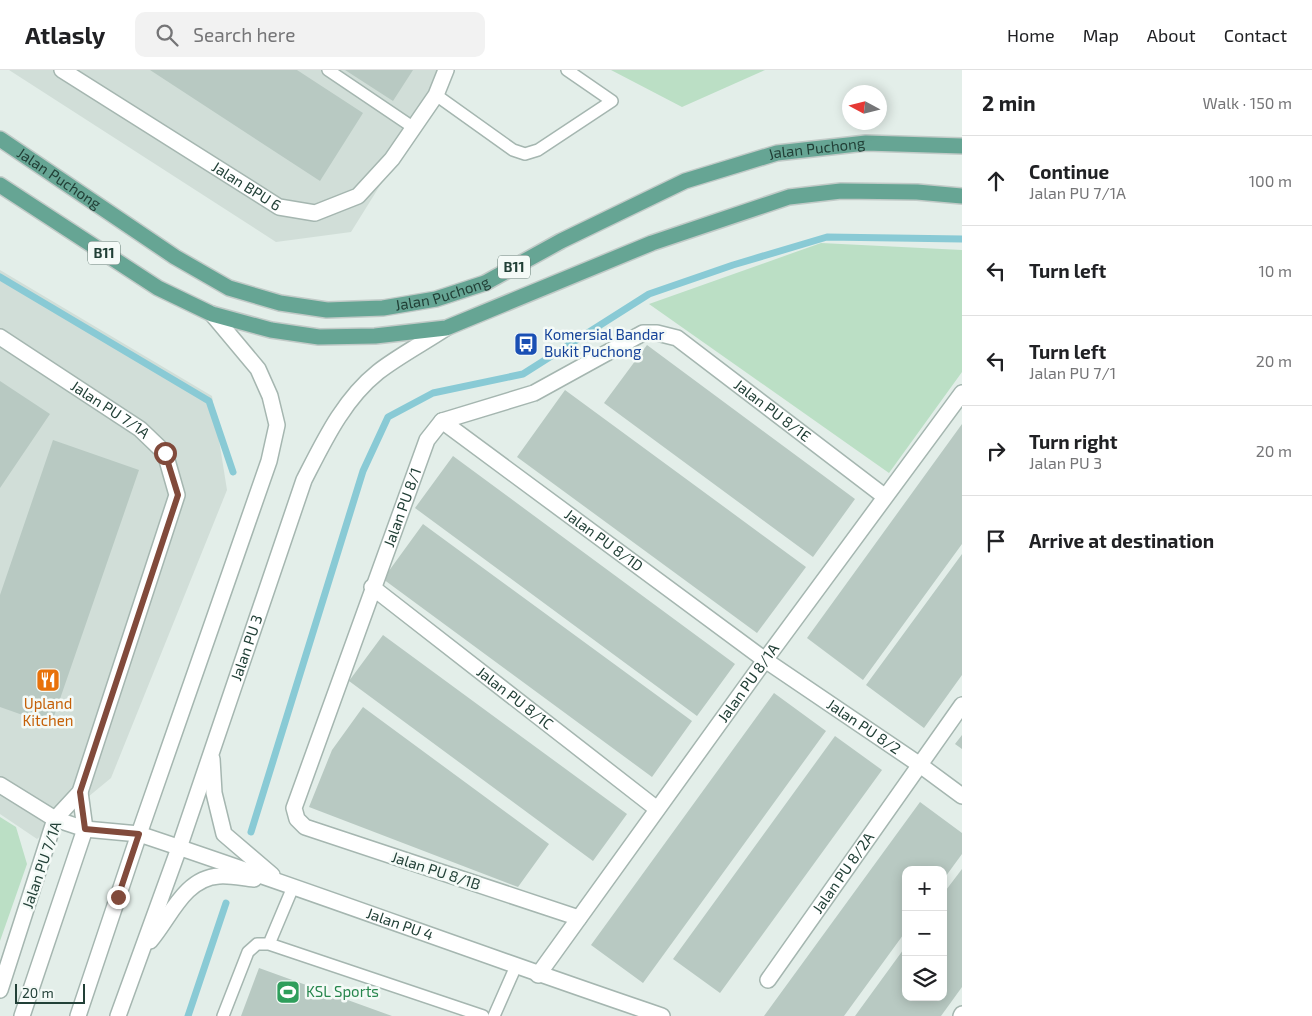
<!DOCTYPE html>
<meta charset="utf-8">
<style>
body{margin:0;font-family:"Exo 2",sans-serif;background:#f2f2f2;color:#202124}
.controls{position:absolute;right:15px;bottom:15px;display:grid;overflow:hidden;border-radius:10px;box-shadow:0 2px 12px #0003}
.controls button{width:45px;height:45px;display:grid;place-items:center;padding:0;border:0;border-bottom:1px solid #e0e0e0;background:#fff;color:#202124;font:25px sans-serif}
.compass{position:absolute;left:842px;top:15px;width:45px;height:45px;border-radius:50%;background:#fff;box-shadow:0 2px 12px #0003;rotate:277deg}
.scale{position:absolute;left:15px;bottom:12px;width:70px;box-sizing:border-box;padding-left:5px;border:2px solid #224037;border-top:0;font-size:14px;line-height:18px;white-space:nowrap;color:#224037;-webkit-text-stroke:4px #f4faf7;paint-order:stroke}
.stop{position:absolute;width:15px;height:15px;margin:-11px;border:4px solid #814a3b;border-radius:50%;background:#fff}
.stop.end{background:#814a3b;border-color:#fff;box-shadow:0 1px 5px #0008}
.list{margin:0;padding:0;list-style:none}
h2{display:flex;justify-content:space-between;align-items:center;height:65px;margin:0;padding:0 20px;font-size:21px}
h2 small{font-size:16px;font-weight:400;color:#757577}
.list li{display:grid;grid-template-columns:32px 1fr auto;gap:15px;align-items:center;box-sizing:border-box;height:90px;padding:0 20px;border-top:1px solid #e0e0e0}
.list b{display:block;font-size:19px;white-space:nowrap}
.list p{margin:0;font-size:16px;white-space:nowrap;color:#757577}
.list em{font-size:16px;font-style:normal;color:#757577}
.icon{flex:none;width:28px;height:28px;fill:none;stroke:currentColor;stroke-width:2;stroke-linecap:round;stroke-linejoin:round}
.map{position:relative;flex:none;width:962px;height:946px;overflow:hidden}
header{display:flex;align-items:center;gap:30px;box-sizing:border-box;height:70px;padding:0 25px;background:#fff;border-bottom:1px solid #e0e0e0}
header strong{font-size:24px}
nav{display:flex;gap:28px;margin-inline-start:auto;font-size:18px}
.search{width:350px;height:45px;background:#f2f2f2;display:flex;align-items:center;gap:12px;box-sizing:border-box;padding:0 18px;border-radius:10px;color:#757577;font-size:19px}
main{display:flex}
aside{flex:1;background:#fff}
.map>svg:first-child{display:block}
</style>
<header>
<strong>Atlasly</strong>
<div class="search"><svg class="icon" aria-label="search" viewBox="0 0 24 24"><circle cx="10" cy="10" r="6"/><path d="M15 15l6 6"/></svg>Search here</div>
<nav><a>Home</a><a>Map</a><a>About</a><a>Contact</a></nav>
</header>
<main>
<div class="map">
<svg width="962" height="946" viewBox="0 0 962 946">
<rect width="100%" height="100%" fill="#e3eee9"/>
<path fill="#d1ded8" d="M9,0H452L351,162L276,172Z
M0,200L212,326L227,420L111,708L37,769L0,744Z"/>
<path fill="#bbdfc5" d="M611,0H765L682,37Z
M821,173L962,180V302L889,403L649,234Z
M0,747L16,757L27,794L0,871Z"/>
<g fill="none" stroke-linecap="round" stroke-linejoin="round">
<path stroke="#89cad5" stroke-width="7" d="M0,207L209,331L233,402
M251,762L363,401L388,347L433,323L523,304L649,224L733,195L827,167L962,169
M188,946L226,833"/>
</g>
<path fill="#b8c9c2" d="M150,0H297L363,43L320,111Z
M345,0H413L393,31Z
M647,275L855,429L813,487L604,333Z
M0,311L50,344L0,418Z
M565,320L806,497L757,563L517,387Z
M962,354V474L863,610L807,568Z
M53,370L139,400L51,655L0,637V525Z
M453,386L735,594L697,646L415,438Z
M423,454L692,651L652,707L383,509Z
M962,484V605L924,658L866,615Z
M383,565L627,744L593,791L349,611Z
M774,623L826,661L643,913L591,875Z
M363,637L549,774L518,817L309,737L332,680Z
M962,665V679L955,674Z
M835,666L882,700L720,923L673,889Z
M920,732L962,763V784L943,810V800H906V861L844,946H764Z
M962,799V917L941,946H855L906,876V927H943V824Z
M259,898L392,946H241Z"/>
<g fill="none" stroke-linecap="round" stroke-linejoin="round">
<g stroke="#a5b6b0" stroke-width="14">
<path id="service" d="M328,0L414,58
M436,25L513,80L525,84L538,80L612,31L567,0
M269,874L293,817
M223,946L248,882L257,874H269L483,946
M494,946L516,896"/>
</g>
<g stroke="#a5b6b0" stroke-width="18">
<g id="minor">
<path id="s1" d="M62,0L279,137L315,143L358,126L392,89L436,25L446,0"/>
<path id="s2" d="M0,267L140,359L165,383L177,425L80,722L55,749L0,920"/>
<path id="s3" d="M442,351L765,590L920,695L962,726"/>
<path id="s4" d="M372,517L657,739"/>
<path d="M0,715L55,749L85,759L139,764"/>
<path id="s5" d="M579,848L305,757L297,749L294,738L427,370L442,351L534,323L643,263H657L677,268L884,426"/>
<path id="s6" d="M538,905L765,590L962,323"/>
<path id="s7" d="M768,910L962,635"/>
<path d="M22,946L85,759L80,722"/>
<path d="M961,946L962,944"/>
</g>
</g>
<g stroke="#a5b6b0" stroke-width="18">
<g id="tertiary">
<path d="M212,689L214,723L224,764L272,805"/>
<path id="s8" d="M139,764C314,822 487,887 662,946"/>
<path d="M150,871C170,848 184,808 219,806C230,805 243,808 254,809"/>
<path d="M78,946L139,764L269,391L277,355L270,326L258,299L212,244"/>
<path id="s9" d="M118,946L179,778L304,410C324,371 343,330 378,302C397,287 425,272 446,258"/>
</g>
</g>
<g stroke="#c1cac7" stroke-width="18">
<g id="primary">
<path id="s10" d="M0,69L175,187L229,218L280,233L327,240L383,238L436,229L485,213L561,171L685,111L777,83L866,73L962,76"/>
<path d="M0,115L158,218L212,244L271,260L319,267L375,266L446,258L652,173L789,127L841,121L917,122L962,126"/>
</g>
</g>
<use href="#service" stroke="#fff" stroke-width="11"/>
<use href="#minor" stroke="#fff" stroke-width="15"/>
<use href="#tertiary" stroke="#fff" stroke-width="15"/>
<use href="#primary" stroke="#66a594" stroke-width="15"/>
</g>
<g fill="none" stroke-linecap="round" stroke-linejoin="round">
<path stroke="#814a3b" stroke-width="6" d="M118,827L139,764L85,759L80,722L178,425L165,383"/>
</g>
<defs>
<g id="bus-square" transform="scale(1.25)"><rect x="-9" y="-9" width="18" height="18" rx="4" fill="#1a4fb4" stroke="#f4faf7"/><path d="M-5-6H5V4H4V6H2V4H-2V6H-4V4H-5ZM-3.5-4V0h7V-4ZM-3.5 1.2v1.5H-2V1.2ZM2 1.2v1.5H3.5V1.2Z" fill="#fff"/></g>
<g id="restaurant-square" transform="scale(1.25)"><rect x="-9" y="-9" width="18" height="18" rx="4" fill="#e8710a" stroke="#f4faf7"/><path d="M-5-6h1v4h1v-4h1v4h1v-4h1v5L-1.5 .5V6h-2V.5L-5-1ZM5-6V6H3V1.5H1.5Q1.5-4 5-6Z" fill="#fff"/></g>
<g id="stadium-square" transform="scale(1.25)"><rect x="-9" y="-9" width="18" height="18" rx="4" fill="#2e9e5b" stroke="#f4faf7"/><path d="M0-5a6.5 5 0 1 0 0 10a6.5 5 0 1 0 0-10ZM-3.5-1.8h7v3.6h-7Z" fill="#fff"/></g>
</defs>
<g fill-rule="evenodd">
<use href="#bus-square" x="526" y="274"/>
<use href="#restaurant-square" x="48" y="610"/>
<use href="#stadium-square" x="288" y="922"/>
</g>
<g text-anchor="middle" stroke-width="5" stroke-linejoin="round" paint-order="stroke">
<g fill="#f4faf7" stroke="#617871" stroke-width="1">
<rect x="88" y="171.5" width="32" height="23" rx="4"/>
<rect x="498" y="185.5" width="32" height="23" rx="4"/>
</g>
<g font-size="14" font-weight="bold" fill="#224037">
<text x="104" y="188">B11</text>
<text x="514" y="202">B11</text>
</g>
<g font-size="15" fill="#224037" stroke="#f4faf7">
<text dy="5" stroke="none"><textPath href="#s10" startOffset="896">Jalan Puchong</textPath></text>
<text dy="5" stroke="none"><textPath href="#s10" startOffset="71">Jalan Puchong</textPath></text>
<text dy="5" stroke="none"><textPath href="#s1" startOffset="218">Jalan BPU 6</textPath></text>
<text dy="5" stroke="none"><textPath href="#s10" startOffset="491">Jalan Puchong</textPath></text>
<text dy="5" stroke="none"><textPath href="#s2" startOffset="132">Jalan PU 7/1A</textPath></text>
<text dy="5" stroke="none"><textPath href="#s5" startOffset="1102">Jalan PU 8/1E</textPath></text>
<text dy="5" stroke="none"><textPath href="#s5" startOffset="631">Jalan PU 8/1</textPath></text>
<text dy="5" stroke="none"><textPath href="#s3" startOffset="201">Jalan PU 8/1D</textPath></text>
<text dy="5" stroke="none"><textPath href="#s9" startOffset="390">Jalan PU 3</textPath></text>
<text dy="5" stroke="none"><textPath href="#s6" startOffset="360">Jalan PU 8/1A</textPath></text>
<text dy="5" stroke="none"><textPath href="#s4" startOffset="181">Jalan PU 8/1C</textPath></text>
<text dy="5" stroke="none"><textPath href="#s3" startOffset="521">Jalan PU 8/2</textPath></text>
<text transform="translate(42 795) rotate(-71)" y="5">Jalan PU 7/1A</text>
<text transform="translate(436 801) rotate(18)" y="5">Jalan PU 8/1B</text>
<text dy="5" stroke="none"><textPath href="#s7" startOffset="131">Jalan PU 8/2A</textPath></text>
<text dy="5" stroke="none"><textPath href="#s8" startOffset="276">Jalan PU 4</textPath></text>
</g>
<g font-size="15" fill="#164399" stroke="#f4faf7" text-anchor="start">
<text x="544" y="270">Komersial Bandar<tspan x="544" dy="17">Bukit Puchong</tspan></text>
</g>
<g font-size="15" fill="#c56008" stroke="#f4faf7">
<text x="48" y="639">Upland<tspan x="48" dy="17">Kitchen</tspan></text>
</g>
<g font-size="15" fill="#27864d" stroke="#f4faf7" text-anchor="start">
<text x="306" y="927">KSL Sports</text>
</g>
</g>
</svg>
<div class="controls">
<button>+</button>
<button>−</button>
<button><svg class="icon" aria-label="layers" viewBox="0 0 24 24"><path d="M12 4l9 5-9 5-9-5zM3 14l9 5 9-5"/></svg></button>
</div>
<svg class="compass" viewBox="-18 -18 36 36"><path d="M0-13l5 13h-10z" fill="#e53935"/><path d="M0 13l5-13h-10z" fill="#757577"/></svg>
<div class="scale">20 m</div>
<div class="stop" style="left:165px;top:383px"></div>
<div class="stop end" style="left:118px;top:827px"></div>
</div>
<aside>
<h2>2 min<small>Walk · 150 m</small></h2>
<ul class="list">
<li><svg class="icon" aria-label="ahead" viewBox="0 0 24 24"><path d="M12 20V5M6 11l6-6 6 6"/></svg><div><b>Continue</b><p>Jalan PU 7/1A</p></div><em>100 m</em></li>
<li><svg class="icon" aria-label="left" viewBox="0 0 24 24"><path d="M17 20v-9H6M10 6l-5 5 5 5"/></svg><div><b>Turn left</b></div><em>10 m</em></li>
<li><svg class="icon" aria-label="left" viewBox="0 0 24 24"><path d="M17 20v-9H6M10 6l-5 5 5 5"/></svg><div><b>Turn left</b><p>Jalan PU 7/1</p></div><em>20 m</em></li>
<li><svg class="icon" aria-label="right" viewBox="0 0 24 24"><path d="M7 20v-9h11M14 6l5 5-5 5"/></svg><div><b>Turn right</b><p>Jalan PU 3</p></div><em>20 m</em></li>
<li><svg class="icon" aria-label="arrive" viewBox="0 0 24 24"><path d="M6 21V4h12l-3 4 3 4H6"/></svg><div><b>Arrive at destination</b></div></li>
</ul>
</aside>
</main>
